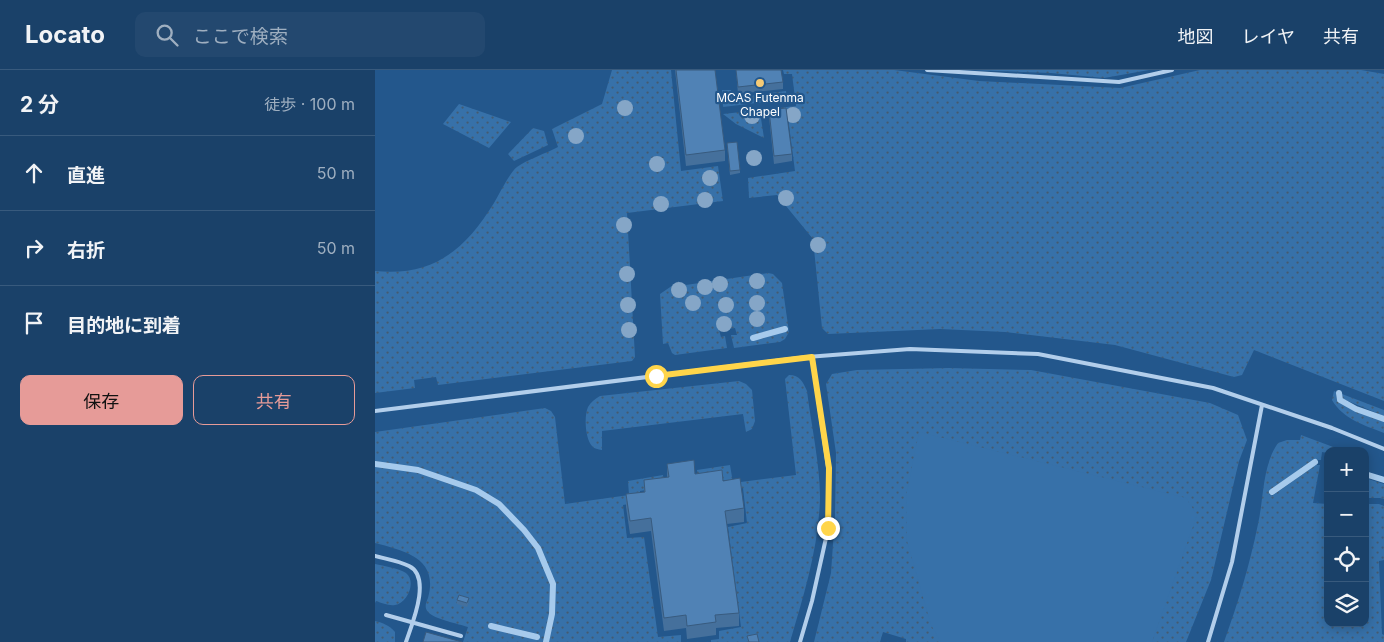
<!DOCTYPE html>
<html lang="ja">
<meta charset="utf-8">
<style>
body{margin:0;font-family:Inter,"Noto Sans JP",sans-serif;background:#23486f;color:#f1f3f6}
.controls{position:absolute;right:15px;bottom:15px;display:grid;overflow:hidden;border-radius:10px;box-shadow:0 2px 12px #0003}
.controls button{width:45px;height:45px;display:grid;place-items:center;padding:0;border:0;border-bottom:1px solid #385a7d;background:#1a4169;color:#f1f3f6;font:25px sans-serif}
.stop{position:absolute;width:15px;height:15px;margin:-11px;border:4px solid #ffd54a;border-radius:50%;background:#fff}
.stop.end{background:#ffd54a;border-color:#fff;box-shadow:0 1px 5px #0008}
.list{margin:0;padding:0;list-style:none}
h2{display:flex;justify-content:space-between;align-items:center;height:65px;margin:0;padding:0 20px;font-size:21px}
h2 small{font-size:16px;font-weight:400;color:#9fafc0}
.list li{display:grid;grid-template-columns:32px 1fr auto;gap:15px;align-items:center;box-sizing:border-box;height:75px;padding:0 20px;border-top:1px solid #385a7d}
.list b{display:block;font-size:19px;white-space:nowrap}
.list em{font-size:16px;font-style:normal;color:#9fafc0}
.actions{display:flex;gap:10px;padding:15px 20px}
.actions a{flex:1;padding:11px 0;border:1px solid #e69b98;border-radius:10px;text-align:center;font-size:18px;color:#e69b98}
.actions .main{background:#e69b98;color:#111}
.icon{flex:none;width:28px;height:28px;fill:none;stroke:currentColor;stroke-width:2;stroke-linecap:round;stroke-linejoin:round}
.map{position:relative;flex:none;width:1009px;height:572px;overflow:hidden}
header{display:flex;align-items:center;gap:30px;box-sizing:border-box;height:70px;padding:0 25px;background:#1a4169;border-bottom:1px solid #385a7d}
header strong{font-size:24px}
nav{display:flex;gap:28px;margin-inline-start:auto;font-size:18px}
.search{width:350px;height:45px;background:#23486f;display:flex;align-items:center;gap:12px;box-sizing:border-box;padding:0 18px;border-radius:10px;color:#9fafc0;font-size:19px}
main{display:flex}
aside{flex:1;background:#1a4169}
.map>svg:first-child{display:block}
</style>
<header>
<strong>Locato</strong>
<div class="search"><svg class="icon" aria-label="search" viewBox="0 0 24 24"><circle cx="10" cy="10" r="6"/><path d="M15 15l6 6"/></svg>ここで検索</div>
<nav><a>地図</a><a>レイヤ</a><a>共有</a></nav>
</header>
<main>
<aside>
<h2>2 分<small>徒歩 · 100 m</small></h2>
<ul class="list">
<li><svg class="icon" aria-label="ahead" viewBox="0 0 24 24"><path d="M12 20V5M6 11l6-6 6 6"/></svg><div><b>直進</b></div><em>50 m</em></li>
<li><svg class="icon" aria-label="right" viewBox="0 0 24 24"><path d="M7 20v-9h11M14 6l5 5-5 5"/></svg><div><b>右折</b></div><em>50 m</em></li>
<li><svg class="icon" aria-label="arrive" viewBox="0 0 24 24"><path d="M6 21V4h12l-3 4 3 4H6"/></svg><div><b>目的地に到着</b></div></li>
</ul>
<div class="actions"><a class="main">保存</a><a>共有</a></div>
</aside>
<div class="map">
<svg width="1009" height="572" viewBox="0 0 1009 572">
<defs>
<pattern id="grass-dots" width="8" height="8" patternUnits="userSpaceOnUse" patternTransform="scale(1.25)"><rect width="8" height="8" fill="#3771a9"/><path d="M2 2h.1M6 6h.1" fill="none" stroke="#445b71" stroke-width="1.8" stroke-linecap="round"/></pattern>
</defs>
<rect width="100%" height="100%" fill="#23578c"/>
<path fill="url(#grass-dots)" d="M237,0H296L306,101L343,96L348,131L252,143L260,287L257,291L63,315L61,307L39,310L40,318L0,323V201C58,207 90,180 119,133C124,125 135,102 142,97C151,90 172,83 183,77L177,59L227,34Z
M408,0H519L604,11L745,18L825,0H986L1009,4V331L879,280L867,305L859,307L740,275L630,262L565,259L453,264L447,258L438,169L402,125L374,128L373,108L420,101L412,40L385,42L389,68L361,54L348,44L421,36L417,4H409Z
M596,0H774L729,8L676,3Z
M356,20L358,28L411,21L412,29L348,37L347,20Z
M84,34L136,52L114,78L68,54Z
M158,58L169,61L173,75L139,91L133,84Z
M393,203L398,204L407,213L414,262L410,269L405,272L359,278L356,265H362L360,258L344,260L346,267L350,266L352,278L300,285L297,283L293,273L288,274L285,224L304,211V216Z
M574,298L656,300L835,333L863,345L872,370L864,391L836,510L811,572H531V569L508,562L505,572H439L456,503L460,445L461,383L451,314L457,304L482,300Z
M414,305C425,305 428,312 432,321C436,354 445,394 445,427C444,477 429,524 415,572H336V570L344,569V561L366,557L353,457L372,453L368,418L352,420L350,410L323,413L322,400L355,395L358,413L421,405L410,309Z
M364,311L371,314L377,320L380,351L377,359L371,362L368,344L227,361V380C223,379 219,379 217,376C210,368 209,346 213,337C216,332 220,329 225,326Z
M959,321L961,322L962,331L980,341L1009,351V363C989,355 968,349 957,330Z
M967,324L1009,340V346L968,329Z
M170,338L176,341L180,347L190,434L254,425L253,411L288,405L289,417L265,421V432L248,435L252,468L269,467L283,567L306,565V572H88L93,557C84,554 59,549 53,542C49,537 51,533 53,528C64,488 30,481 0,473V362Z
M926,365L969,381H953V391V383L947,382L946,390H939L894,421V424L897,426L941,395H945L938,433L953,434V553H990V434H1004L1009,436V490L1004,491L1007,564L1009,565V572H849C863,533 875,494 883,454C889,428 887,396 903,373L912,370H925Z
M990,408L1009,414V429L1005,428H990Z
M0,494C9,496 23,498 31,503C42,512 32,533 20,535C14,536 7,533 1,531L0,533Z
M0,551C8,553 14,555 20,562V572H0Z"/>
<path fill="#3771a9" d="M544,362L811,428L822,445L777,572H566L556,555L532,471L531,426Z"/>
<g fill="none" stroke-linecap="round" stroke-linejoin="round">
<path stroke="#a6caec" stroke-width="6" d="M378,268L410,259
M964,323L965,330L981,339L1009,349
M0,394L43,400L101,420L124,434L149,460L163,478L178,514L177,544L171,572
M990,404L1009,410
M897,422L940,392
M116,556L162,567"/>
<path stroke="#b2ceeb" stroke-width="4" d="M552,0L744,12L797,0
M0,341L432,287L535,279L663,284L838,318L957,358L1009,379
M0,486C11,489 24,491 34,496C57,507 37,554 31,572
M11,545L86,566
M425,572L437,531L453,459V397L437,287
M833,572L857,492L887,335"/>
</g>
<g fill="#85a6c7">
<circle cx="250" cy="38" r="8"/>
<circle cx="418" cy="45" r="8"/>
<circle cx="377" cy="46" r="8"/>
<circle cx="201" cy="66" r="8"/>
<circle cx="379" cy="88" r="8"/>
<circle cx="282" cy="94" r="8"/>
<circle cx="335" cy="108" r="8"/>
<circle cx="411" cy="128" r="8"/>
<circle cx="330" cy="130" r="8"/>
<circle cx="286" cy="134" r="8"/>
<circle cx="249" cy="155" r="8"/>
<circle cx="443" cy="175" r="8"/>
<circle cx="252" cy="204" r="8"/>
<circle cx="382" cy="211" r="8"/>
<circle cx="345" cy="214" r="8"/>
<circle cx="330" cy="217" r="8"/>
<circle cx="304" cy="220" r="8"/>
<circle cx="318" cy="233" r="8"/>
<circle cx="382" cy="233" r="8"/>
<circle cx="253" cy="235" r="8"/>
<circle cx="351" cy="235" r="8"/>
<circle cx="382" cy="249" r="8"/>
<circle cx="349" cy="254" r="8"/>
<circle cx="254" cy="260" r="8"/>
</g>
<path fill="#45709c" d="M300,0H340L350,80V91L311,96Z
M361,0L408,12V19L363,24Z
M394,40L417,84V91L399,94L394,47Z
M352,73L365,100V103L355,105Z
M292,394L320,404L348,411L369,438V452L352,454L364,543V556L341,558V565L312,569L311,558L289,561L276,461L255,464L251,437V424L269,422V410L292,407Z
M82,530L94,532L92,537L82,534Z"/>
<path fill="#5082b5" stroke="#385b7f" d="M301,0H340L350,80L311,85Z
M361,0H406L408,12L363,17Z
M411,38L417,84L399,86L394,40Z
M362,72L365,100L355,101L352,73Z
M319,390L320,404L347,400L348,411L365,408L369,438L350,441L364,543L340,545L341,552L312,556L311,545L289,548L276,448L255,451L251,424L270,422L269,410L294,407L292,394Z
M84,525L94,528L92,533L82,530Z
M51,562L87,572H48Z
M382,564L384,572H374L372,566Z"/>
<g fill="none" stroke-linecap="round" stroke-linejoin="round">
<path stroke="#ffd54a" stroke-width="6" d="M281,306L437,287L454,398L453,458"/>
</g>
<circle fill="#f6ca75" stroke="#23578c" stroke-width="2" cx="385" cy="13" r="5"/>
<g text-anchor="middle" stroke-width="4.5" stroke-linejoin="round" paint-order="stroke">
<g font-size="12" fill="#fff" stroke="#23578c">
<text x="385" y="32">MCAS Futenma<tspan x="385" dy="14">Chapel</tspan></text>
</g>
</g>
</svg>
<div class="controls">
<button>+</button>
<button>−</button>
<button><svg class="icon" aria-label="locate" viewBox="0 0 24 24"><circle cx="12" cy="12" r="6"/><path d="M12 2v4M12 18v4M2 12h4M18 12h4"/></svg></button>
<button><svg class="icon" aria-label="layers" viewBox="0 0 24 24"><path d="M12 4l9 5-9 5-9-5zM3 14l9 5 9-5"/></svg></button>
</div>
<div class="stop" style="left:281px;top:306px"></div>
<div class="stop end" style="left:453px;top:458px"></div>
</div>
</main>
